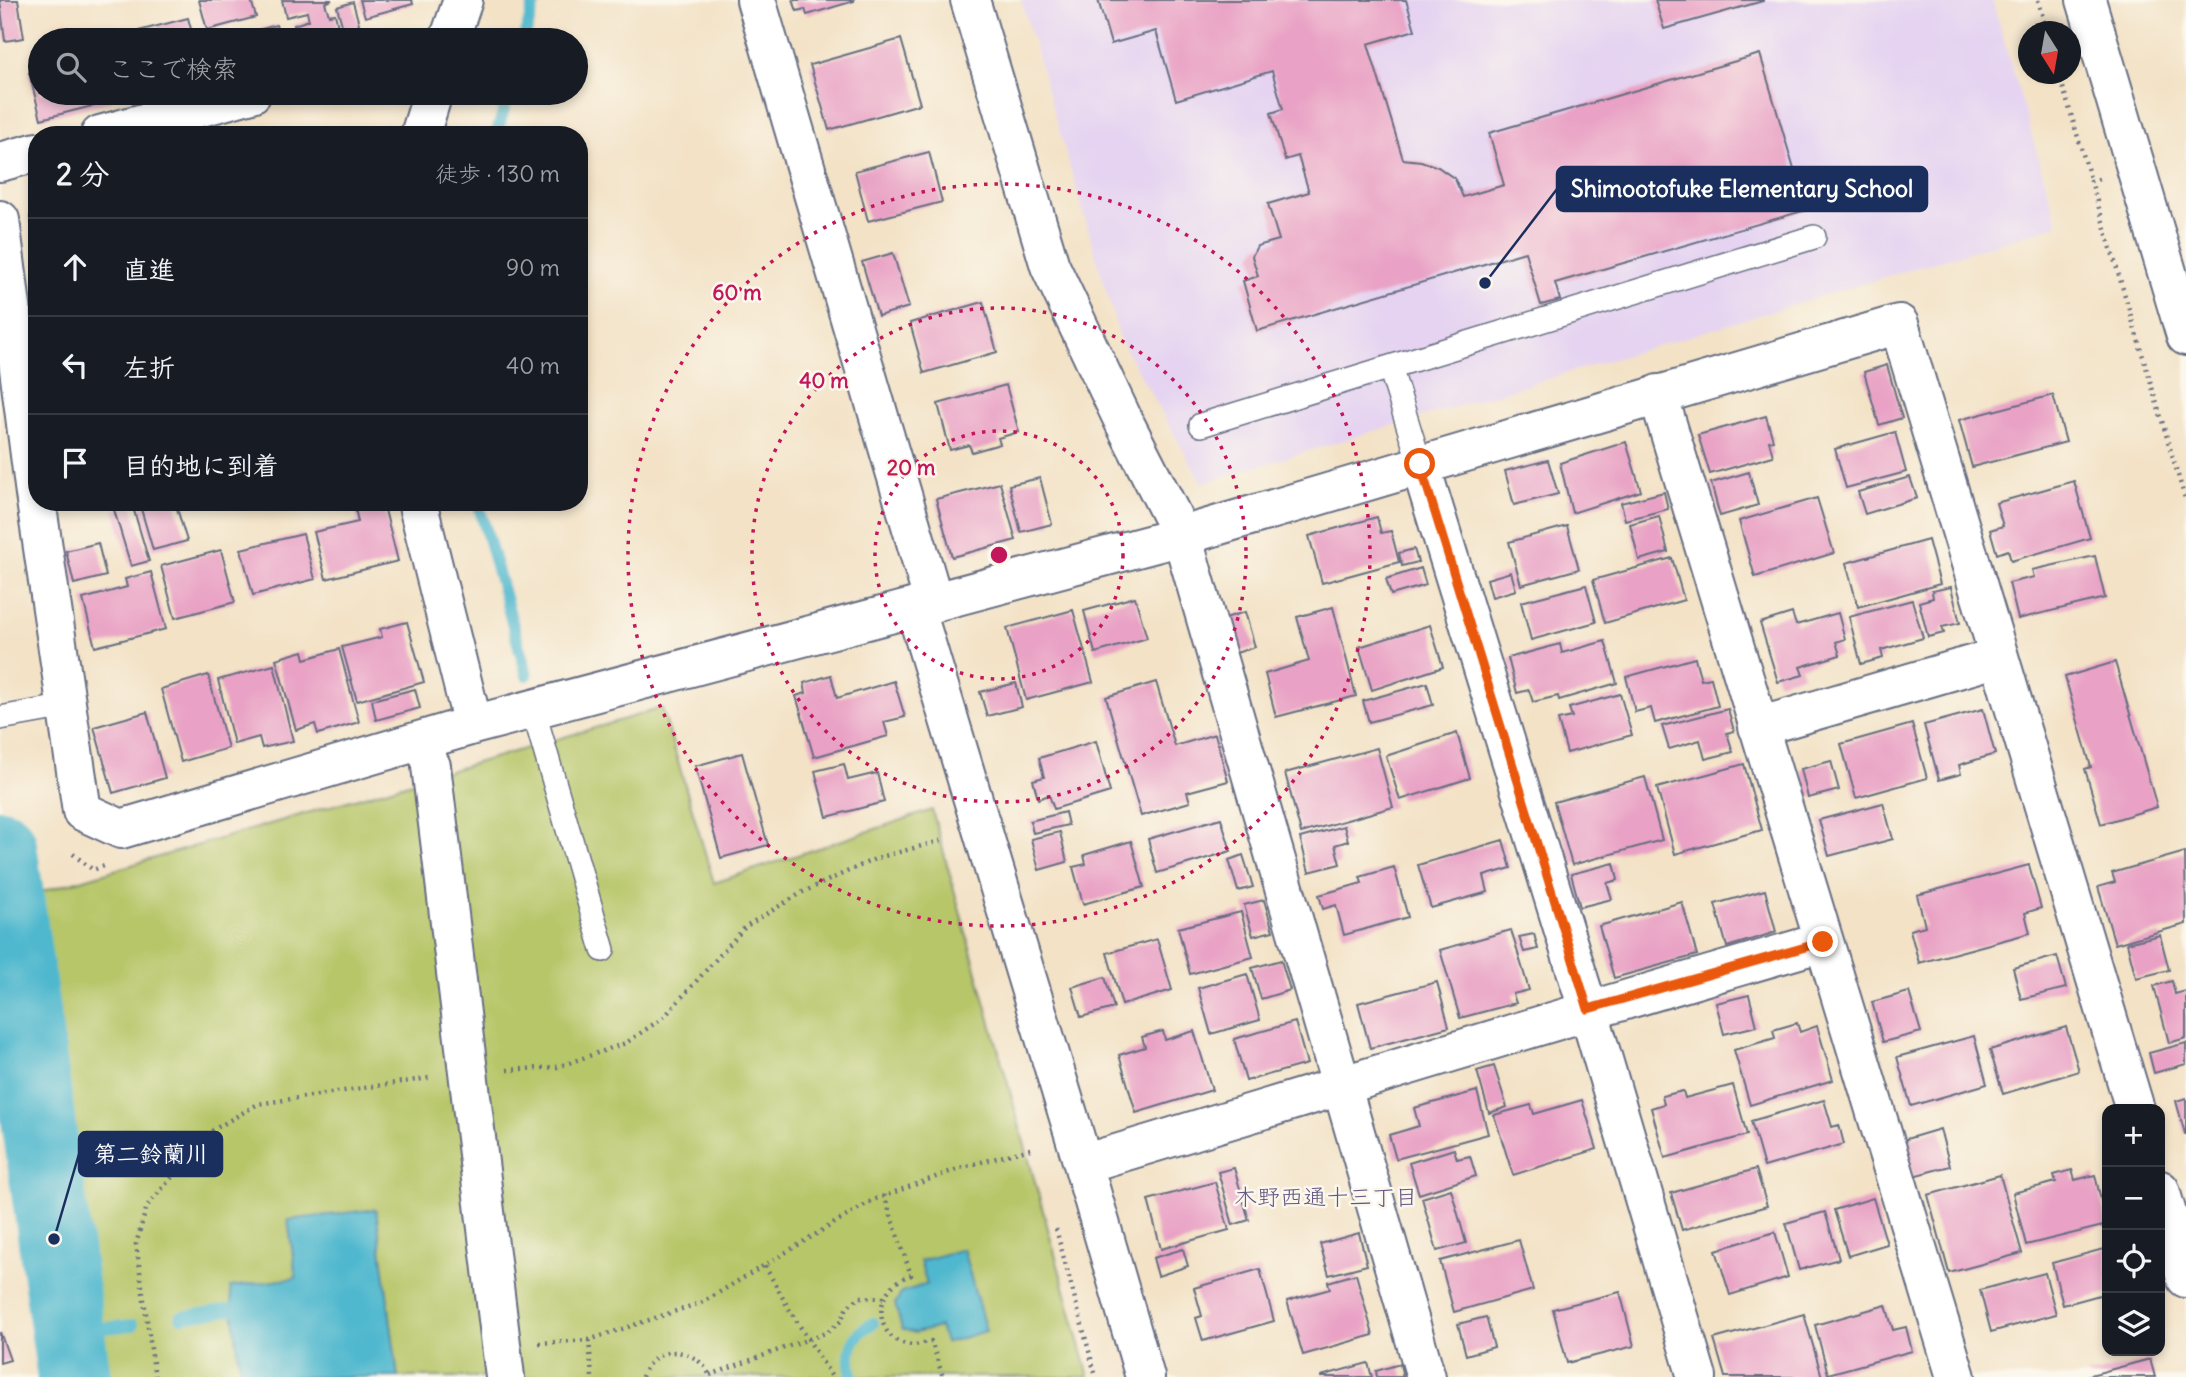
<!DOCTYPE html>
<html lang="ja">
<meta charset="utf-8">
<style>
body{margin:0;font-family:Delius,"Klee One",sans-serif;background:#242831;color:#f1f3f6}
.controls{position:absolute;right:21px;bottom:21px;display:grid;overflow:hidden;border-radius:14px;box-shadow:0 4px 10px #0003}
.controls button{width:63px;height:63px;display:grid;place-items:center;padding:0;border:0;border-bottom:2px solid #363941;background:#171b24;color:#f1f3f6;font:35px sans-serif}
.compass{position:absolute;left:2018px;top:21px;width:63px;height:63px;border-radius:50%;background:#171b24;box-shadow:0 4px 10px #0003;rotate:169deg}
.stop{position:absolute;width:21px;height:21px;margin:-16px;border:5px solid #ea580c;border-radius:50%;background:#fff}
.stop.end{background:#ea580c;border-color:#fff;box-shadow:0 2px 7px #0008}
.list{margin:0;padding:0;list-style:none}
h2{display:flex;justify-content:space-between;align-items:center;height:91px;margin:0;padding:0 28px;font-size:30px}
h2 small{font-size:23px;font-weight:400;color:#9ea1a6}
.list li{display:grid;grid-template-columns:46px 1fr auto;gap:21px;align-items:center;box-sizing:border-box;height:98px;padding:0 28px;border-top:2px solid #363941}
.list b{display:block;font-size:26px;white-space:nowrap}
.list em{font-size:23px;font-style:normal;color:#9ea1a6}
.icon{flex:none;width:38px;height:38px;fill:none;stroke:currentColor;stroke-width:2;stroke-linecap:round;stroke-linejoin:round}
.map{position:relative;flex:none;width:2186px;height:1377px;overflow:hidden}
.search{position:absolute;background:#171b24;box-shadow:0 4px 10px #0003;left:28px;top:28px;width:560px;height:77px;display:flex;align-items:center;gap:18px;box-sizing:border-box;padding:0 24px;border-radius:38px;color:#9ea1a6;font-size:26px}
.panel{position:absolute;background:#171b24;box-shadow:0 4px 10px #0003;left:28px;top:126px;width:560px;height:385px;border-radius:28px}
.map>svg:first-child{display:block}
</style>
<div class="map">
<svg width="2186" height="1377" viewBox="0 0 2186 1377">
<rect width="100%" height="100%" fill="#fbf7ec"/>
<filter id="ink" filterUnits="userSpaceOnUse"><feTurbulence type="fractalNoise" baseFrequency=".0143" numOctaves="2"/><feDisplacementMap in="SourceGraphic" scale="14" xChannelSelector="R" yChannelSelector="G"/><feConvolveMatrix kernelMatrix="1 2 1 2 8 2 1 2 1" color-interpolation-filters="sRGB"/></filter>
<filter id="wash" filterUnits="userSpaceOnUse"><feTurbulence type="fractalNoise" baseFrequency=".00686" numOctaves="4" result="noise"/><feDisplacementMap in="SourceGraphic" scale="28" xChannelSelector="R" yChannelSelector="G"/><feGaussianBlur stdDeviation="1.57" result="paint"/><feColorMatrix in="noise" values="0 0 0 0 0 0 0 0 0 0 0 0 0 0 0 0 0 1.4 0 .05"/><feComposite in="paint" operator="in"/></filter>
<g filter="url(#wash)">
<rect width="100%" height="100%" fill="#f3e2c6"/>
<path fill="#e5d3f1" d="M1021,0H1992L2058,225L1202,483L1121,341Z"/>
<path fill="#b7c669" stroke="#697a64" stroke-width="2" d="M662,708L714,883L932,810L1089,1377H97L30,895Z"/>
<path fill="#50b8ce" stroke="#367496" stroke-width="2" d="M376,1209L398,1377H241L230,1287L296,1278L288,1220Z
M963,1249L986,1331L945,1343L940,1327L915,1333L902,1329L895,1304L902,1292L927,1284L920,1261Z"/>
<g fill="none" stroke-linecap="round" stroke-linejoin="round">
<path stroke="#50b8ce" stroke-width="12" d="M524,40L535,0
M496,135L509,93
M478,502L527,675
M181,1317L246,1307
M67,1332L133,1325
M853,1377C845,1354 852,1334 873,1323"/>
<path stroke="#50b8ce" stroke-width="74" d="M0,846L74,1377"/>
</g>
<g id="blocks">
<path fill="#e9a2c5" d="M0,0H18L24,38L5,41Z
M199,0H251L256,17L207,30Z
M282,0H332L325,3L329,15L335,14L341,40H298L294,25L309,20L307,12L286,17Z
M360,0H412L413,4L365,17Z
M793,0H854V1L807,15L805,9L797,11Z
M1098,0H1406L1415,30L1368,44L1403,159L1421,161L1438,167L1455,179L1463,197L1504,185L1489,133L1760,54L1806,210L1555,283L1560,300L1541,305L1525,252L1257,331L1243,281L1258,276L1252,256L1257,246L1279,240L1268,204L1309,192L1298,156L1285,160L1271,113L1283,109L1272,71L1176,100L1156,31L1111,44Z
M1655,0H1763V1L1664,29Z
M353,2L362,35L346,39L337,7Z
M188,18L194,40H108V39Z
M276,25L281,40H245L244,34Z
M901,39L920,104L829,130L810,65Z
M40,70V93H110L112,101L41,119L29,73Z
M929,152L942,202L868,221L855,171Z
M37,216V240H36L30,217Z
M893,253L909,307L878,316L862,262Z
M983,302L997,352L924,373L910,323Z
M1887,365L1902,418L1879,425L1864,372Z
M1006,385L1019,432L998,438L1000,444L972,452L969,445L950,450L938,404Z
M2053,395L2066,442L1972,467L1959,420Z
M1766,416L1773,440L1769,441L1773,456L1710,474L1698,435Z
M1895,432L1906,472L1846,488L1835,449Z
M1626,442L1641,491L1572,513L1560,463Z
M1548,460L1558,494L1514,505L1505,471Z
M1749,472L1758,505L1720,516L1711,483Z
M1910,477L1917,498L1865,514L1858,492Z
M1040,478L1052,524L1021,532L1009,485Z
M2074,481L2090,538L2011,561L2008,550L1997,554L1990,530L2003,526L1996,503Z
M1000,483L1016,540L952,557L936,499Z
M1664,492L1668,509L1625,520L1621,503Z
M1817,498L1834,553L1755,577L1739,521Z
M139,502H175L187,541L153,550Z
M383,502L398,561L326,579L314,532L358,522L355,508Z
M132,504L149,561L131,566L114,510Z
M1659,516L1668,552L1639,560L1630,524Z
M1377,517L1381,533L1391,531L1399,562L1322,583L1309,536Z
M1567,526L1579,569L1521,585L1509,542Z
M303,534L315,579L253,595L241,549Z
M1928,540L1940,584L1858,607L1846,563Z
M98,543L106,576L74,584L66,551Z
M1414,549L1418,562L1402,566L1399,553Z
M221,550L235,602L175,618L161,566Z
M2095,556L2105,598L2018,619L2009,583L2034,577L2032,570Z
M1672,558L1684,600L1605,623L1593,580Z
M1421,568L1426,585L1391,595L1386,579Z
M151,572L166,629L95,647L83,599L127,587L125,579Z
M1511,572L1516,590L1492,597L1487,579Z
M1586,585L1596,622L1531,640L1521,602Z
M1951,587L1960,623L1942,627L1944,633L1928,637L1919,602L1933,598L1932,591Z
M1135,597L1147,638L1095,653L1084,611Z
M1912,600L1923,638L1881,650L1883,658L1861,664L1849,617Z
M1333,607L1356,696L1276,717L1265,674L1309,661L1297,617Z
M1073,610L1093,682L1026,700L1007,628Z
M1245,612L1255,647L1236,653L1225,618Z
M1792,613L1796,625L1838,613L1845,639L1836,642L1840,655L1800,667L1803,675L1778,682L1760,623Z
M407,622L424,682L357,701L342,647L382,637L380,629Z
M1430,625L1443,667L1372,690L1359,647Z
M1605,641L1617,683L1559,700L1558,696L1533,702L1529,690L1517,693L1508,658L1560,644L1562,653Z
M339,649L359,722L318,734L315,724L296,730L276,659L303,651L305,659Z
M1695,658L1701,680L1711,678L1718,706L1655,723L1651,708L1635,712L1626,677Z
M2115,662L2157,807L2101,824L2085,769L2091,767L2065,677Z
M274,665L293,741L262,748L259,737L234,744L218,680Z
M208,675L228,748L181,762L161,689Z
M831,675L837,698L894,681L905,717L884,722L888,736L814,757L796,696L806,693L804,683Z
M1156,682L1175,746L1215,734L1228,781L1187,792L1190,802L1141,816L1106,697Z
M1016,683L1022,707L987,716L980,692Z
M1427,683L1433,705L1369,722L1363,701Z
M415,689L420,708L376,720L372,700Z
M1620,694L1632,735L1567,753L1558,720L1572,717L1569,708Z
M1728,709L1734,731L1727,733L1733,752L1705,759L1700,740L1669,749L1662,726Z
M1983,709L1995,754L1959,765L1961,774L1939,780L1924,725Z
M147,712L165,778L113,793L94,727Z
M1912,724L1927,778L1856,798L1841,744Z
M1457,733L1470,778L1400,800L1386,756Z
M1096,741L1110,792L1054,809L1049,795L1038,799L1033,780L1044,777L1039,758Z
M1377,748L1393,807L1301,833L1285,773Z
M742,753L768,845L721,858L695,766Z
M1831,761L1839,790L1808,798L1801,769Z
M844,764L848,780L877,773L884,802L827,817L815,771Z
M1744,764L1762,830L1675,854L1657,788Z
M1645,777L1662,840L1572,865L1554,802Z
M1883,803L1893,839L1829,856L1819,820Z
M1065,812L1068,825L1033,833L1030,821Z
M1221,818L1231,851L1157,873L1148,839Z
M1344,826L1348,841L1335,845L1340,864L1309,872L1300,838Z
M1060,832L1067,862L1039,870L1031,839Z
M1503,840L1511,868L1484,876L1488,892L1431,908L1418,865Z
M1131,841L1144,887L1083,904L1073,867L1086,864L1084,855Z
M2185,852L2186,924L2115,944L2098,887L2115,882L2112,873Z
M1243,855L1253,887L1238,891L1229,860Z
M1614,863L1618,880L1607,883L1612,899L1580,907L1571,874Z
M2029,865L2041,908L2025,913L2030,933L1919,963L1910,930L1925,926L1917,895Z
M1394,867L1408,917L1344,935L1336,905L1323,909L1319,895L1362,883L1360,877Z
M1765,890L1776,932L1727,947L1715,904Z
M1264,900L1273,931L1253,936L1244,905Z
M1682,902L1697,955L1614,978L1599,926Z
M1241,912L1253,957L1190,974L1178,928Z
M1511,930L1529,990L1513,994L1516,1003L1460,1018L1440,950Z
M1534,934L1538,949L1524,952L1519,937Z
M2160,935L2169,970L2136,978L2127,943Z
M1157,939L1172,990L1122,1005L1107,953Z
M2057,956L2066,988L2021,999L2013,968Z
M1281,960L1290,990L1261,999L1252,968Z
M1247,974L1260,1020L1211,1034L1198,988Z
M1105,977L1114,1008L1081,1017L1072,987Z
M2172,981L2175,994L2186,991V1038L2169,1043L2154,986Z
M1437,982L1449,1027L1370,1048L1358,1003Z
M1909,992L1921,1032L1883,1042L1872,1002Z
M1749,995L1757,1026L1724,1034L1716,1003Z
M1295,1022L1307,1064L1246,1081L1234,1039Z
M1797,1023L1800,1032L1817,1026L1833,1080L1750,1105L1734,1050L1775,1038L1773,1030Z
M2066,1027L2079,1071L2003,1094L1990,1050Z
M1163,1031L1165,1040L1194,1031L1212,1090L1136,1113L1119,1055L1145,1047L1142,1037Z
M1974,1036L1987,1084L1911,1106L1897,1057Z
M2186,1043V1064L2154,1073L2149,1053Z
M1494,1066L1507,1107L1489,1113L1477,1071Z
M1733,1085L1747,1135L1665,1158L1651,1108L1664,1104L1662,1096L1683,1091L1685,1098Z
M1477,1091L1488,1134L1396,1159L1389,1135L1419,1126L1414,1108Z
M2186,1098V1134H2185L2176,1101Z
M1582,1100L1597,1149L1513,1175L1494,1115L1531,1105L1534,1114Z
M1824,1100L1832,1127L1839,1125L1844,1144L1764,1167L1751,1121Z
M1940,1129L1950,1166L1913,1176L1903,1140Z
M1454,1149L1457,1159L1470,1156L1476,1176L1419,1194L1409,1163Z
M1234,1168L1249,1220L1233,1225L1218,1172Z
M1756,1169L1767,1206L1682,1230L1671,1193Z
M2072,1170L2075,1180L2095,1175L2107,1225L2026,1245L2013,1193L2056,1182L2054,1175Z
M2000,1175L2022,1253L1949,1273L1928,1195Z
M1215,1182L1229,1230L1161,1249L1148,1200Z
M1451,1189L1466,1243L1437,1251L1422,1198Z
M1873,1198L1887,1244L1848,1256L1834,1210Z
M1825,1212L1839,1259L1799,1270L1786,1223Z
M1775,1232L1788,1277L1730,1295L1716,1250Z
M1359,1233L1367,1265L1329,1275L1320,1244Z
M1519,1240L1533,1290L1454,1312L1440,1261Z
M2107,1248V1293L2063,1305L2052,1263Z
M1183,1249L1188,1266L1158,1276L1153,1258Z
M1260,1269L1274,1321L1203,1341L1196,1318L1202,1316L1194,1288Z
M2045,1273L2056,1314L1991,1332L1980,1290Z
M1356,1274L1373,1335L1303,1355L1287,1301L1330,1289L1328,1282Z
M1620,1292L1634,1346L1567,1363L1553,1309Z
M1886,1305L1893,1330L1906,1327L1912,1351L1828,1374L1815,1325Z
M1804,1314L1822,1377H1725L1714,1339Z
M1486,1317L1494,1347L1466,1355L1458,1324Z
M0,1332L10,1360L0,1363Z
M2150,1359L2155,1377H2087V1376Z
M1368,1363L1372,1377H1321V1376Z
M1400,1364L1403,1377H1377L1376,1371Z"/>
</g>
</g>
<g filter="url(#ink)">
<use href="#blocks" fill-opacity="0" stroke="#676e82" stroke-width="2"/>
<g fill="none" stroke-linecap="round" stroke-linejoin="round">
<g stroke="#676e82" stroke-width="26">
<path id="lane" d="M1201,425L1390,367
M1420,464L1390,367L1814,237
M533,709L603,950
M0,718L67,706"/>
</g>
<g stroke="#676e82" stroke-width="42">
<path id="street" d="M756,0L934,603
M970,0L1050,266L1124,422L1182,536L1426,1377
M2086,0L2186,336
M449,40L463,0
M100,135L252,93
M420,135L433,93
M0,162L37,152
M0,220L35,494L82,811L121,829L473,725L1182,536L1899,324L2135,1109
M1658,394L1956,1377
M1420,464L1588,1009L1697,1377
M417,502L473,725
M915,607L1083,1164L1145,1377
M1758,727L1999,657
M431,766L505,1377
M1083,1164C1330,1090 1575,1013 1823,942
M2160,1190L2186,1278"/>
</g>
<path stroke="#676e82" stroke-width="4.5" stroke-dasharray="2 5" stroke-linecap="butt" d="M2038,0L2047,32
M2059,74L2091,181
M2099,179L2091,181L2186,502
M73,854L93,870L104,866
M507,1070L557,1067L626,1043L664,1017L746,926L803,892L877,858L944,840
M884,1195L911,1275C868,1289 874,1345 915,1345C920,1344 927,1342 931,1341L943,1377
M1056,1229L1096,1377
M765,1266L789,1309L832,1377
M589,1340L592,1377
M539,1343L589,1340L703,1302L873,1200L963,1167L1034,1148
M710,1375L828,1332L841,1321L847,1307L860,1297L883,1298
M155,1377L136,1244L147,1206L213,1130L258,1104L429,1078
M642,1377C654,1342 696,1346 710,1376"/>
<use href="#lane" stroke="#fff" stroke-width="23"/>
<use href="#street" stroke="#fff" stroke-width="38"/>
</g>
</g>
<g fill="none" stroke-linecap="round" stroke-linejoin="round" filter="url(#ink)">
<path stroke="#ea580c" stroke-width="9" d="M1420,464L1588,1009L1823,942"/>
</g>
<g fill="none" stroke="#c2185b" stroke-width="3.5" stroke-dasharray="3.5 7">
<circle cx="999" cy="555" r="124"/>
<circle cx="999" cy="555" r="247"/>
<circle cx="999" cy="555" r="371"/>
</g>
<g text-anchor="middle" stroke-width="5" stroke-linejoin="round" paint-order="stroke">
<g font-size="23" fill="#635782" stroke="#fbf7ec">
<text x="1326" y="1205">木野西通十三丁目</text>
</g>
</g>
<circle cx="999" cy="555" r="10" fill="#c2185b" stroke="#fbf7ec" stroke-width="3.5"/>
<g font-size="21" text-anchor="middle" font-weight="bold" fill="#c2185b" stroke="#fbf7ec" stroke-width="5" stroke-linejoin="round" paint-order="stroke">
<text x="737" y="300">60 m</text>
<text x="824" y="388">40 m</text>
<text x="911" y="475">20 m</text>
</g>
<path fill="none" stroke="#1b2f5e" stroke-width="2.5" d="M1485 283L1557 189M54 1239L79 1154"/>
<g fill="#1b2f5e" stroke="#fbf7ec" stroke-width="2.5">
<circle cx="1485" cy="283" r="7"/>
<circle cx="54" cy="1239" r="7"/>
</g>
<g fill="#1b2f5e" stroke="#1b2f5e" stroke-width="2.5">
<rect x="1557" y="167" width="370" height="44" rx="7"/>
<rect x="79" y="1132" width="143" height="44" rx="7"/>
</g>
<g font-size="23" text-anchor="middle" font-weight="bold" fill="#fff">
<text x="1742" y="197">Shimootofuke Elementary School</text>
<text x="151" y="1162">第二鈴蘭川</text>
</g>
</svg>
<div class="controls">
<button>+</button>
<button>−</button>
<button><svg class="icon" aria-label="locate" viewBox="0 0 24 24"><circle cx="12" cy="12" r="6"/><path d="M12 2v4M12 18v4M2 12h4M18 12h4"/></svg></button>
<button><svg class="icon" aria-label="layers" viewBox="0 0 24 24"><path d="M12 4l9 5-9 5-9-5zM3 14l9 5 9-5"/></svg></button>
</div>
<svg class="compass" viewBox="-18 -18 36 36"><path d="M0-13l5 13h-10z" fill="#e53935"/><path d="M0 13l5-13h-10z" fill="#9ea1a6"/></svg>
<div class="stop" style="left:1420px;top:464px"></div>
<div class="stop end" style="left:1823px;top:942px"></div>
<div class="search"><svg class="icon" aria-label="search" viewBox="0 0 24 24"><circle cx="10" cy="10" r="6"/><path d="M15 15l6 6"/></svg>ここで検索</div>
<section class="panel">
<h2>2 分<small>徒歩 · 130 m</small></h2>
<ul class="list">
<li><svg class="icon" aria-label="ahead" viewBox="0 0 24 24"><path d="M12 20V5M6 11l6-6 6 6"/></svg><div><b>直進</b></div><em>90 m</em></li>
<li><svg class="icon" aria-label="left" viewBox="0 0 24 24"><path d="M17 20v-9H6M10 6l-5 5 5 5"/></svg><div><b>左折</b></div><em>40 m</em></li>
<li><svg class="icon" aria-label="arrive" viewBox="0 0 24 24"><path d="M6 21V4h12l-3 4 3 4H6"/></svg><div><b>目的地に到着</b></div></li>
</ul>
</section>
</div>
